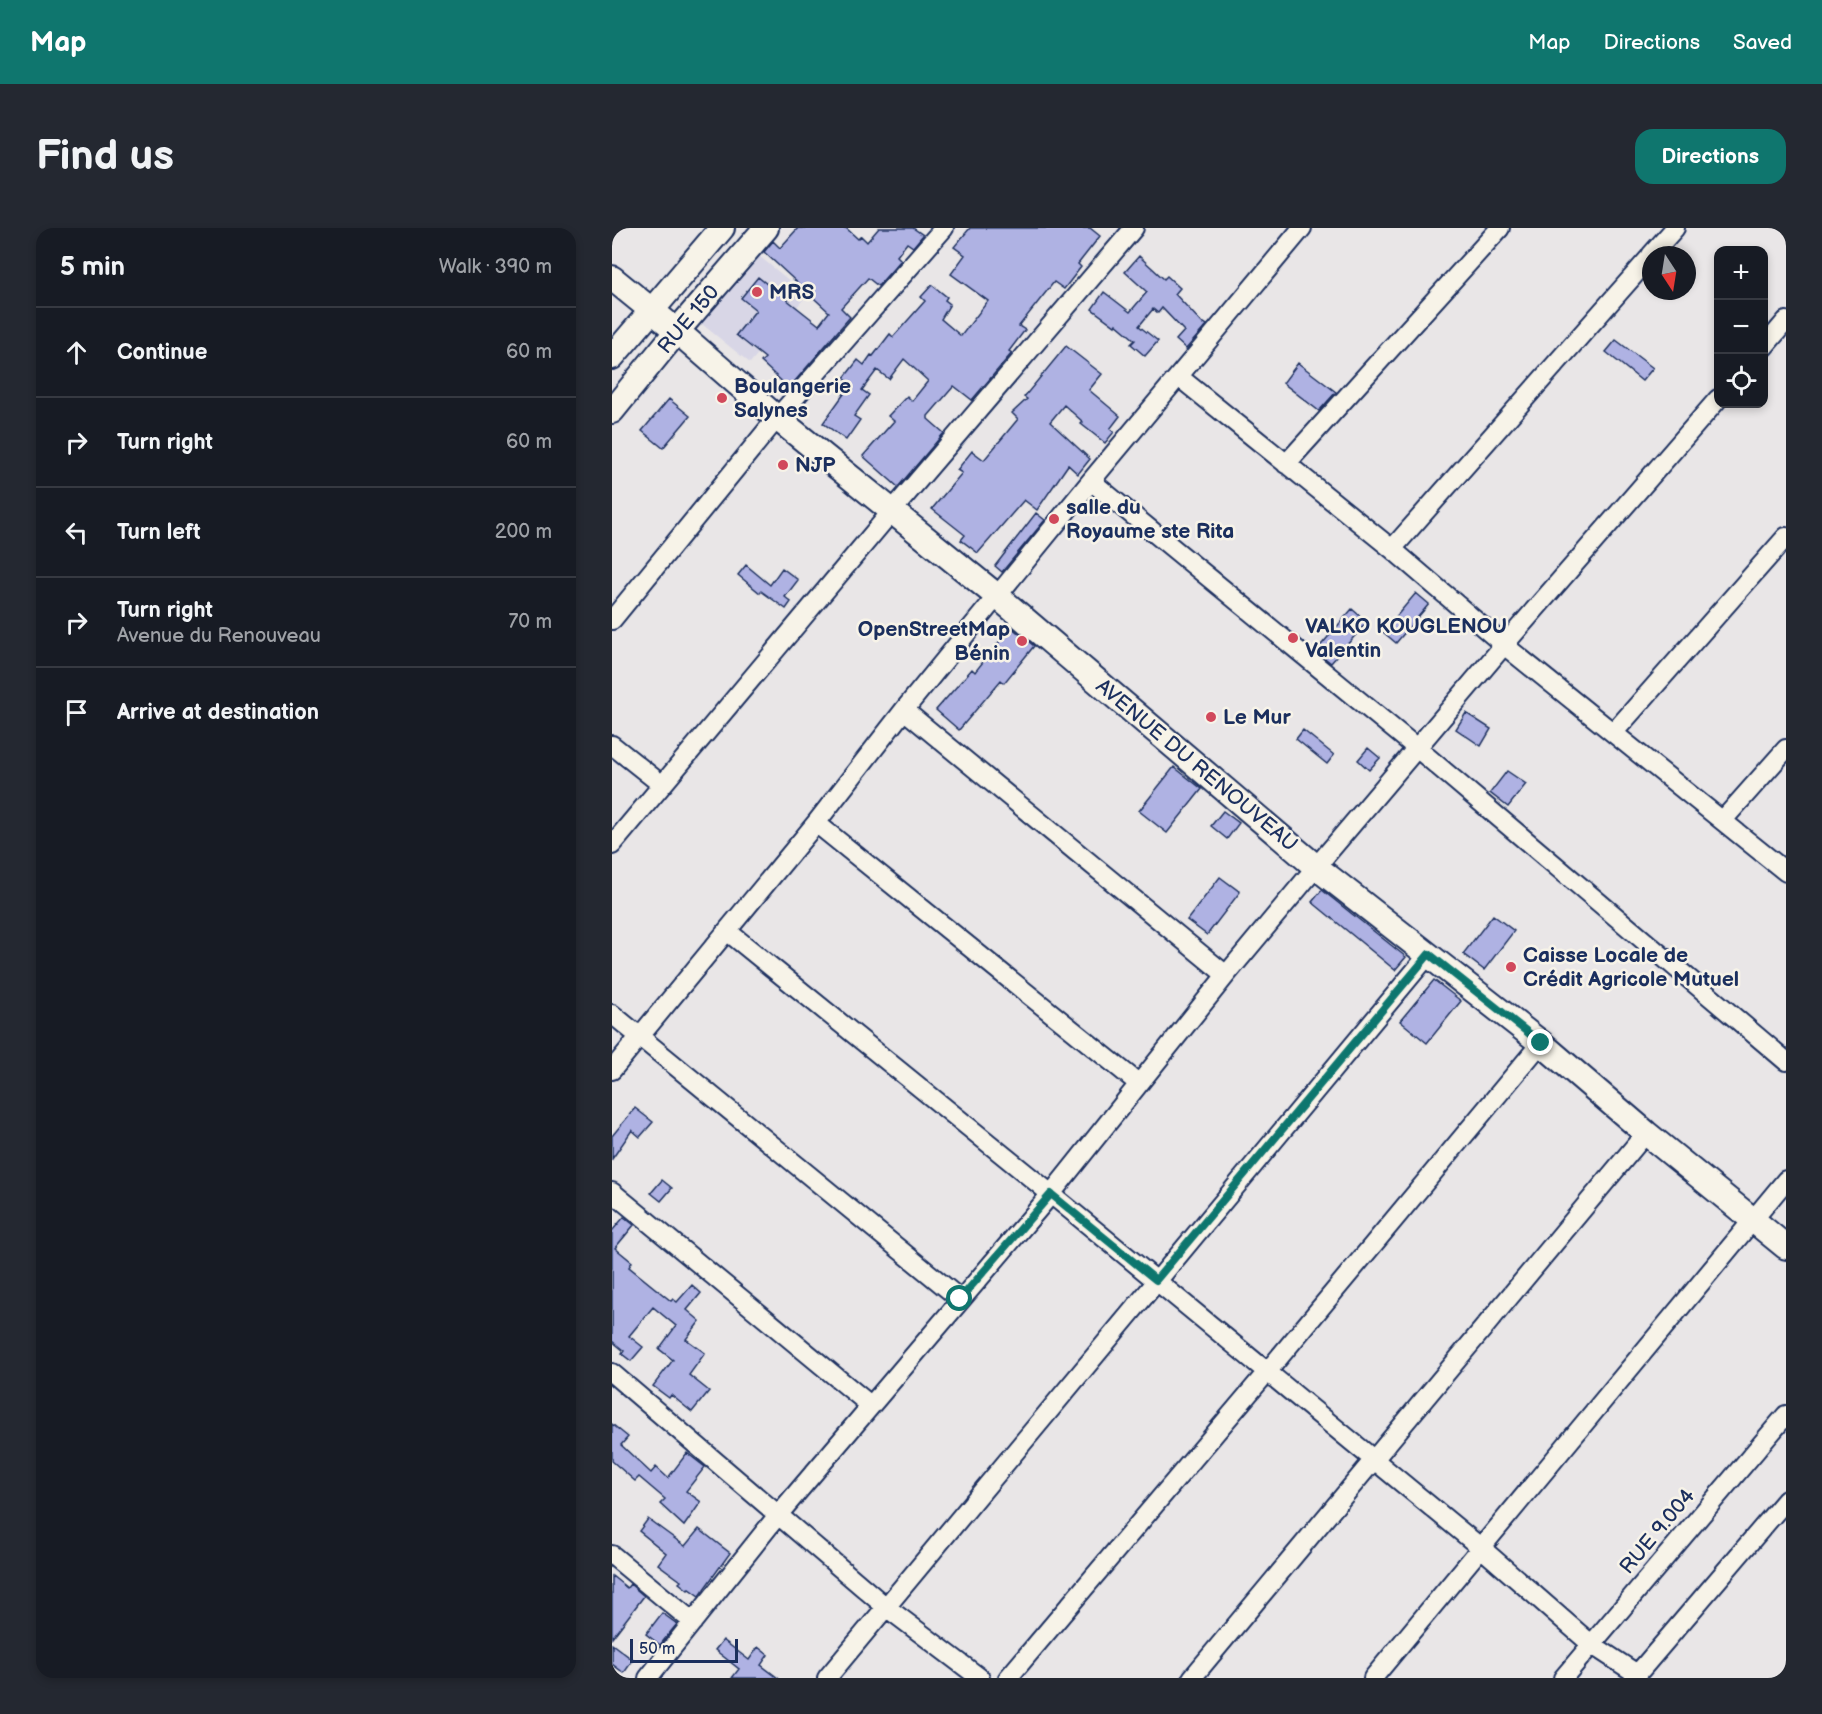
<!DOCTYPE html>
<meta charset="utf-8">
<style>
body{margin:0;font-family:"Balsamiq Sans",sans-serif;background:#242831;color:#f1f3f6}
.controls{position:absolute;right:18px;top:18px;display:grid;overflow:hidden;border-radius:12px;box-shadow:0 3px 9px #0003}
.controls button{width:54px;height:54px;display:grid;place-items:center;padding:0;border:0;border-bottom:2px solid #363941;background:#171b24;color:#f1f3f6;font:30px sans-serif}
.compass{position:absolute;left:1030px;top:18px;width:54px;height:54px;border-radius:50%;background:#171b24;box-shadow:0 3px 9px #0003;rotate:168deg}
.scale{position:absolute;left:18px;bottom:15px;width:108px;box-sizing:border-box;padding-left:6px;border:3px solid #1b2f5e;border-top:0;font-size:16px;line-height:21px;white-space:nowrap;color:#1b2f5e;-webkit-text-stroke:4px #f7f3e8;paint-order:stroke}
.stop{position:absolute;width:18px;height:18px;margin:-14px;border:4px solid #0f766e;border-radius:50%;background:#fff}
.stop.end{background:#0f766e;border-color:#fff;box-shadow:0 2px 6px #0008}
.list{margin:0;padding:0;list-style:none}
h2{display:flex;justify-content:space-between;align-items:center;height:78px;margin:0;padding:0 24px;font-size:26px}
h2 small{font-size:20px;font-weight:400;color:#9ea1a6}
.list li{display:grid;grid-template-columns:39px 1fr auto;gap:18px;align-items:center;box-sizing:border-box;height:90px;padding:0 24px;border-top:2px solid #363941}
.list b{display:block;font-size:22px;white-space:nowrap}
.list p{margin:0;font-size:20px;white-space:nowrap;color:#9ea1a6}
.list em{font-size:20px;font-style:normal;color:#9ea1a6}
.icon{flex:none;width:33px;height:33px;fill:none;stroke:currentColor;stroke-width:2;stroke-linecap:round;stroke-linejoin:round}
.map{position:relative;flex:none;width:1174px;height:1450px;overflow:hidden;border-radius:18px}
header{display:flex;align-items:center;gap:36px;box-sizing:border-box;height:84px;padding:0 30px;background:#0f766e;color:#fff}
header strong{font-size:28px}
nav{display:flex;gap:33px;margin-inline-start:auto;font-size:21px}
.intro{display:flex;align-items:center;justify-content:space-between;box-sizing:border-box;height:144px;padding:0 36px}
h1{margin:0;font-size:42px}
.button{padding:15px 27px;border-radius:18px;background:#0f766e;color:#fff;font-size:21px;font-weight:700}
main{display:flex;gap:36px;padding:0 36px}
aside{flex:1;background:#171b24;border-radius:18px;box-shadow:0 3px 9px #0003}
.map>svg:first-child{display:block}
</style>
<header>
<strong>Map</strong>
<nav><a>Map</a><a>Directions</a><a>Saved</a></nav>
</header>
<div class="intro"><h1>Find us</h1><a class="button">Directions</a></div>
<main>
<aside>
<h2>5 min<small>Walk · 390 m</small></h2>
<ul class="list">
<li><svg class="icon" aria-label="ahead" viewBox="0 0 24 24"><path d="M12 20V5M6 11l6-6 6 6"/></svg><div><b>Continue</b></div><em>60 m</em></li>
<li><svg class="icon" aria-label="right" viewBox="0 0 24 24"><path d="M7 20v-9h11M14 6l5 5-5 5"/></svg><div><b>Turn right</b></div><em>60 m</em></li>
<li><svg class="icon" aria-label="left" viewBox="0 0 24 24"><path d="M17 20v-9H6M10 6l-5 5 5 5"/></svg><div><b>Turn left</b></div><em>200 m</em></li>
<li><svg class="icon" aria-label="right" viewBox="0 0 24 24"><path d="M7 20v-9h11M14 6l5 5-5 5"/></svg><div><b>Turn right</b><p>Avenue du Renouveau</p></div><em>70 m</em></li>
<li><svg class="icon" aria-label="arrive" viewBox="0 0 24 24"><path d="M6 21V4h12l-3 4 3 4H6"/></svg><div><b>Arrive at destination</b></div></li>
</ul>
</aside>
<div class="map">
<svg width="1174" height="1450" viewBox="0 0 1174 1450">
<rect width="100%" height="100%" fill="#e9e6e7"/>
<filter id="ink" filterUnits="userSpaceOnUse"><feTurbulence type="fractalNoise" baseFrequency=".0167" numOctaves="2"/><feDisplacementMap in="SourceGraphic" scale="12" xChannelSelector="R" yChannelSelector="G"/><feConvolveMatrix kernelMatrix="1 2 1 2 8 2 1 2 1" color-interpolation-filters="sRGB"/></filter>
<g filter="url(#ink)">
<path fill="#d8d6e6" d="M142,24L195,67L138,135L85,92Z"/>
<path fill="#afb2e3" stroke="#1b2f5e" stroke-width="1.5" d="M186,0H234L246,11L249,8L255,14L267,0H301L311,7L301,19L295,15L285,28L289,32L266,58L256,50L229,80L238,89L177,160L149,134L153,130L124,107L144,82L129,70L146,49L207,97L217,84L152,24L161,13L168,20Z
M358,0H478L488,8L466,36L469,39L452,61L442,54L407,98L413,102L397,123L400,125L360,172L342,158L316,188V191L332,205L286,259L251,228L282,193L276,188L295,168L300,173L316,153L292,131L277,151L265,142L250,162L257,167L242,188L248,192L234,212L211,195L239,156L232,150L246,132L252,137L259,127L261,128L278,106L281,109L313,73L309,69L320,57L335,69L333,72L338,76L329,91L349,108L376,73L339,46L353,27L342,19Z
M527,28L552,51L555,48L568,60L563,66L591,96L592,95L595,97L574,121L564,112L572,103L550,80L546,85L541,81L527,98L546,113L533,128L519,116L523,112L504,96L503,98L480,81L492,64L518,84L535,64L513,44Z
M1004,112L1041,140L1030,153L994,124Z
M454,118L490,146L477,162L508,188L498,201L502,204L493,215L469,196L471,194L452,177L438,194L478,231L466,246L456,237L425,282L412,272L366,325L349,312L353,307L320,281L350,245L345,242L360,223L372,232L406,191L400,185L415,171L412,169Z
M686,135L724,164L707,183L671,155Z
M57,171L78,188L51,220L30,203Z
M424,285L433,292L390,344L383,338Z
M134,337L158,357L170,340L186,352L173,369L179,374L174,381L149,363L148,365L126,347Z
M804,365L817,376L784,415L771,404Z
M740,381L755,394L719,435L704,423Z
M399,399L422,418L392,455L389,452L347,502L324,482L360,441L363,444Z
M854,485L879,501L869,518L844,501Z
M691,502L722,527L715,536L684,511Z
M756,520L768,530L757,542L746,532Z
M562,539L590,561L555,605L527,583Z
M895,543L914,556L896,579L878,565Z
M611,583L627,595L615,611L599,598Z
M608,649L628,664L595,707L575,692Z
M710,662L794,729L783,742L700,674Z
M881,687L902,703L872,742L851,726Z
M822,752L849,773L815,815L788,793Z
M23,880L41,894L28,909L20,902L0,931V908Z
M50,952L60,960L49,973L39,965Z
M12,989L22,997L3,1020L20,1034L17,1039L59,1073L61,1071L65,1074L80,1057L89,1065L75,1082L88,1093L74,1111L93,1125L77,1147L97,1163L80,1184L59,1167L57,1170L41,1158L61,1132L47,1121L64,1098L41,1079L17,1108L31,1119L19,1133L10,1126L12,1123L0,1113V1003Z
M0,1196L16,1209L9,1217L39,1245L44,1239L56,1250L75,1225L93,1239L74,1263L89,1274L72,1298L48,1276L53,1271L27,1249L23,1253L0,1233Z
M36,1291L73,1318L87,1301L118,1325L87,1368L77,1361L76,1362L67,1355L69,1353L46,1336L54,1325L27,1303Z
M0,1348L15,1360L18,1356L32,1368L0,1410Z
M50,1385L65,1396L48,1417L34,1406Z
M111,1412L137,1432L146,1419L156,1427L149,1437L166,1450H120L127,1441L103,1422Z
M0,1416L21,1432L12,1445L0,1436Z"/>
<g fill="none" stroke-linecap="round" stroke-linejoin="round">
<g stroke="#1b2f5e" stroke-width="22">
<path id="minor" d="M1039,27L1063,0
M1152,119L1174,93
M567,149L780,321L892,417L1174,644
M674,236L888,0
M479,253L806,521L1174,833
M780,321L1039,28
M0,392L165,190L332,0
M292,482L614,747
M1002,504L1174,309
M0,517L49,556
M1111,592L1174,521
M204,595L526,855
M0,617L280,283L522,0
M115,703L439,966L868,1319L979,1416L1025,1446
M0,786L348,1071
M0,842L204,595L292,482L479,253L690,0
M0,964L258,1177
M0,1145L274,1379L368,1450
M0,1327L81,1394
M36,1450L166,1287L439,966L614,747L704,639L892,417L1106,171
M215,1450L817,726
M396,1450L655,1144L929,815
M580,1450L1034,905
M761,1450L1174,952
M951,1450L1174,1187
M1022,1450L1174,1272"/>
</g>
<g stroke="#1b2f5e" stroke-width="28">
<path id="major" d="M0,50L65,103L165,190L385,368L704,639L929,815L1034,905L1174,1019
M0,129L110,0
M0,183L65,103L154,0"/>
</g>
<use href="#minor" stroke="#f7f3e8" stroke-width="18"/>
<use href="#major" stroke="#f7f3e8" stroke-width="24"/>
</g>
</g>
<g fill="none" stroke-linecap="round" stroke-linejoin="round" filter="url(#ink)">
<path stroke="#0f766e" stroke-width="8" d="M348,1071L439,966L544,1052L817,726L929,815"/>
</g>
<g fill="#d1495b" stroke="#f7f3e8" stroke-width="2">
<circle cx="145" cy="64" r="6"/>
<circle cx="110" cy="170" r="6"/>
<circle cx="171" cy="237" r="6"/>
<circle cx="442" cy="291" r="6"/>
<circle cx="681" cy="410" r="6"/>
<circle cx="410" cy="413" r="6"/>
<circle cx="599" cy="489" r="6"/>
<circle cx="899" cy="739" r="6"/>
</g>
<g text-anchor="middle" stroke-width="5" stroke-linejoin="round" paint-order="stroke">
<g font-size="21" font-weight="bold" fill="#1b2f5e" stroke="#f7f3e8" text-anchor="start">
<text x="157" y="71">MRS</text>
<text x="122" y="165">Boulangerie<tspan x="122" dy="24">Salynes</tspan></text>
<text x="183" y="244">NJP</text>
<text x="454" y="286">salle du<tspan x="454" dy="24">Royaume ste Rita</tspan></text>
<text x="693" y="405">VALKO KOUGLENOU<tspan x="693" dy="24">Valentin</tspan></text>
<text x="398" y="408" text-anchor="end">OpenStreetMap<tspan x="398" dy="24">Bénin</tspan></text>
<text x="611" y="496">Le Mur</text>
<text x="911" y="734">Caisse Locale de<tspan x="911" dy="24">Crédit Agricole Mutuel</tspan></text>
</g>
<g font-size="21" fill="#1b2f5e" stroke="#f7f3e8">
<text transform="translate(76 91) rotate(-50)" y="7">RUE 150</text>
<text transform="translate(585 537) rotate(40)" y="7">AVENUE DU RENOUVEAU</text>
<text transform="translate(1045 1303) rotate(-50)" y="7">RUE 9.004</text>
</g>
</g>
</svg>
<div class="controls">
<button>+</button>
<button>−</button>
<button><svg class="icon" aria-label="locate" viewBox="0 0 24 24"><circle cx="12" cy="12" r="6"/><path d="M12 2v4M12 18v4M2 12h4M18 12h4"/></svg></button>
</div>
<svg class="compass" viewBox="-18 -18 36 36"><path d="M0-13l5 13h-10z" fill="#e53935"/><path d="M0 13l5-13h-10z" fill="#9ea1a6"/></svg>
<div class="scale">50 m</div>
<div class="stop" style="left:348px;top:1071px"></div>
<div class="stop end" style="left:929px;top:815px"></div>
</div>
</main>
